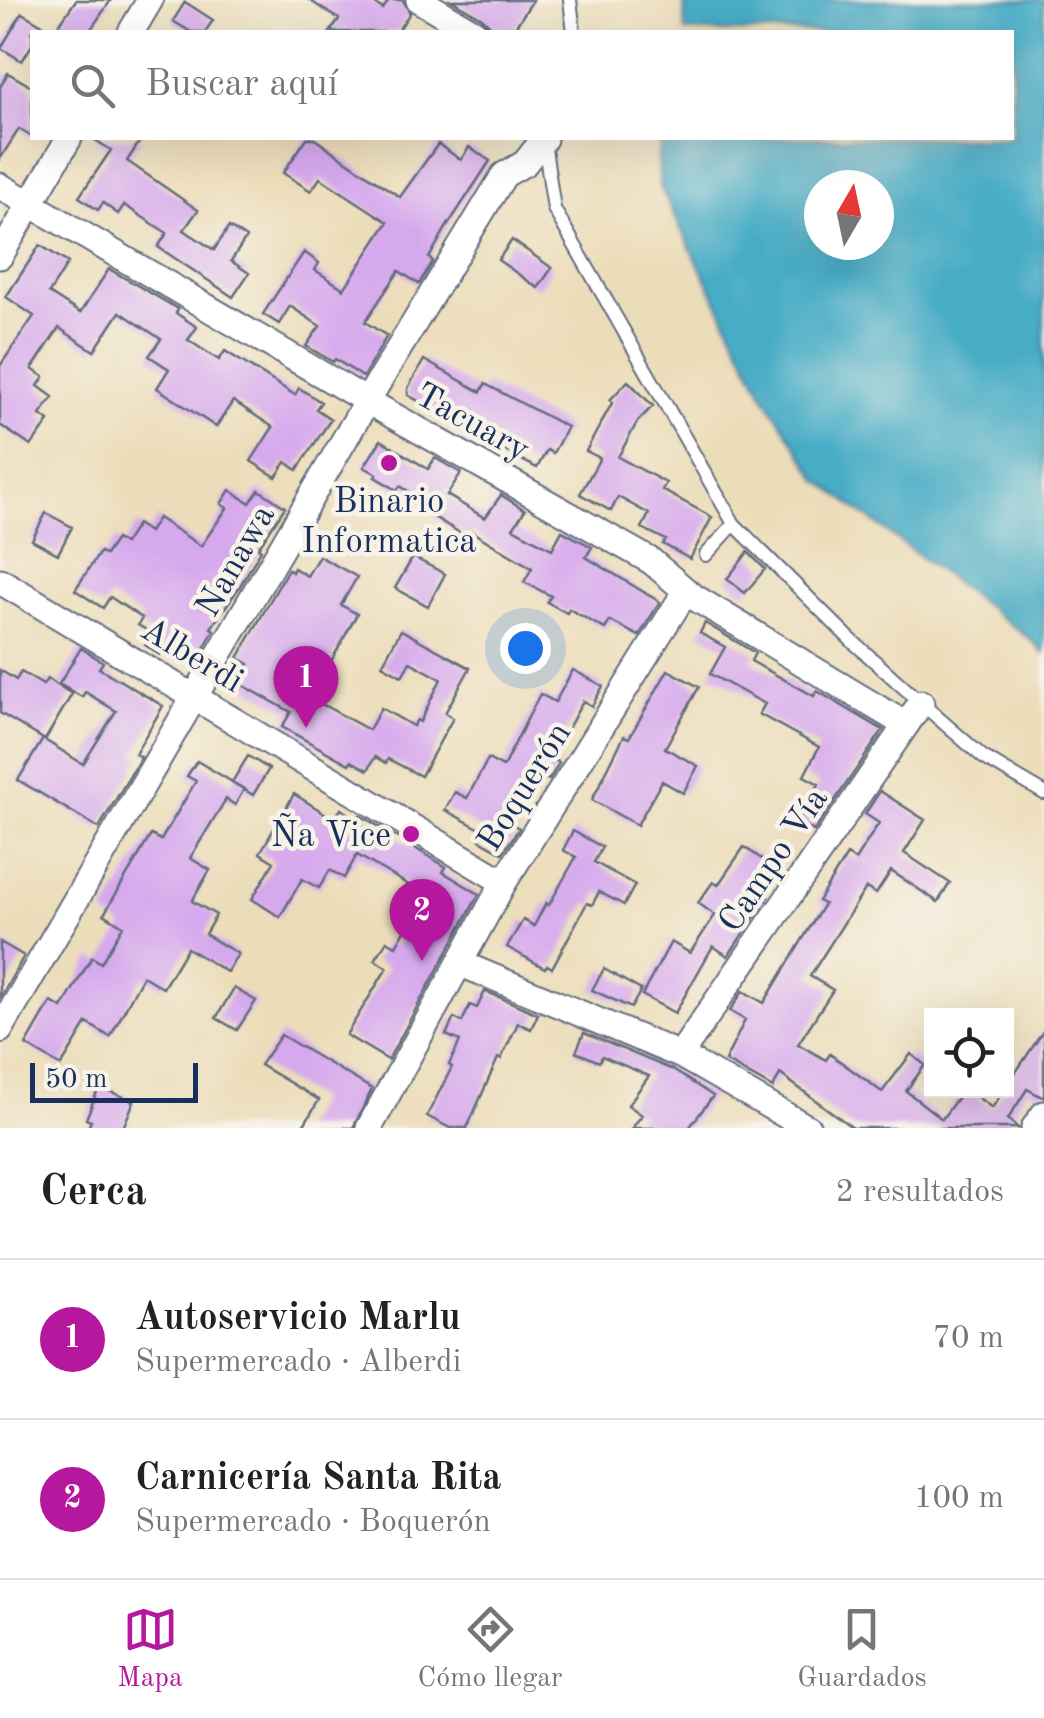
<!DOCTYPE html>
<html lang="es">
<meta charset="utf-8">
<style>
body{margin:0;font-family:"Old Standard TT",serif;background:#f2f2f2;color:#222}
.controls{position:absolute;right:30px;bottom:30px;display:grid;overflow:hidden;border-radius:0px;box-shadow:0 10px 40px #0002}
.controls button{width:90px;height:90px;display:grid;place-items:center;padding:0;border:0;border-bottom:2px solid #e0e0e0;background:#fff;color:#222;font:50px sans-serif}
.compass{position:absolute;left:804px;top:170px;width:90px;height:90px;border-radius:50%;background:#fff;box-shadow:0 10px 40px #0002;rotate:9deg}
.scale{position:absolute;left:30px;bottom:25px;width:168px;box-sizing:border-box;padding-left:10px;border:5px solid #1b2f5e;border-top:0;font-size:28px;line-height:35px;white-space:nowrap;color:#1b2f5e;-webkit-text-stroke:8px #f7f3e8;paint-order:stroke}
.you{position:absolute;left:525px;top:648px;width:35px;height:35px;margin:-25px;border:8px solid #fff;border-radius:50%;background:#1a73e8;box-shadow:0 0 0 15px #1a73e833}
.badge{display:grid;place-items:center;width:65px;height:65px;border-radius:50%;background:#b5179e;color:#fff;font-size:32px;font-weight:700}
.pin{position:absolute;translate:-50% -82px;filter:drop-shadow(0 2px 5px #0008)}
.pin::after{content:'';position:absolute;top:52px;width:35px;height:30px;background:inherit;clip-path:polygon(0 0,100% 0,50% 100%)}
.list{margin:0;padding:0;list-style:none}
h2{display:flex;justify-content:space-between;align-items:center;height:130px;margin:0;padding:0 40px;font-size:42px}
h2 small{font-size:32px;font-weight:400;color:#767676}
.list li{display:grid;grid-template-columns:65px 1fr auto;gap:30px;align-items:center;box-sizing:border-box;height:160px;padding:0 40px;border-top:2px solid #e0e0e0}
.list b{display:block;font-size:38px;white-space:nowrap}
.list p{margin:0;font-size:32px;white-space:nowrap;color:#767676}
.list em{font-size:32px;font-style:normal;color:#767676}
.icon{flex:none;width:55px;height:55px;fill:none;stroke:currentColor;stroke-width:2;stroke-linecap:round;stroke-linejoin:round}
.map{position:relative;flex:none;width:1044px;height:1128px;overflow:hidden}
.search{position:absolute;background:#fff;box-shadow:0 10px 40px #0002;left:30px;right:30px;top:30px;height:110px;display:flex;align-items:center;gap:25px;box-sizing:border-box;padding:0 35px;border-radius:0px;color:#767676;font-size:38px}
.sheet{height:450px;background:#fff}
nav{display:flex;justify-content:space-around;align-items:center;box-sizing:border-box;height:140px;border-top:2px solid #e0e0e0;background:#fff;font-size:28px;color:#767676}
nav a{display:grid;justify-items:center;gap:5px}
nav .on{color:#b5179e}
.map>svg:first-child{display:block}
</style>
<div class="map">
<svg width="1044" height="1128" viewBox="0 0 1044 1128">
<rect width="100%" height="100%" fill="#f7f3e8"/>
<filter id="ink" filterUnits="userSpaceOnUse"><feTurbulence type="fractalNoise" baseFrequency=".01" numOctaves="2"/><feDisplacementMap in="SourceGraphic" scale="20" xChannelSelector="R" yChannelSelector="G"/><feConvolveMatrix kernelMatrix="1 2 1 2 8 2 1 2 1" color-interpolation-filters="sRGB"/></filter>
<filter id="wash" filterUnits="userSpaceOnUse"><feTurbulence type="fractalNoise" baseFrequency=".0048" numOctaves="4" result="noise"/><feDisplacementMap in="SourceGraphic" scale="40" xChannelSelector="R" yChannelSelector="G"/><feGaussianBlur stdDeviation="2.25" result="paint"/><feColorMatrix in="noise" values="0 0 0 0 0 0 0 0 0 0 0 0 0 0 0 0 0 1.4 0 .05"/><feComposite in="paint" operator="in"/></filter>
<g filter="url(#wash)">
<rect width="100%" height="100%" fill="#ecddba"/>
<path fill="#47acc6" stroke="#316e92" stroke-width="2.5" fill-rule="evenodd" d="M684,0H1044V654L1030,639L818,480L763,394L660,186L658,154L663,138H1012V32H685ZM819,185H879V245H819Z"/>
<g id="blocks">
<path fill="#d6a8ed" d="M76,0H111L89,32H54Z
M309,0H369L383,9L389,0H403L410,13L397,32H330L339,19Z
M451,0H533L512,32H496L482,18Z
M185,2L213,20L205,32H191L173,21Z
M22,13L44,26L40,32H32V45L22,61L1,48Z
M8,73L32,87V137L19,129L0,159V87Z
M92,138H142L127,161L198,210L184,230L214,250L229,227L246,238L231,261L249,273L233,297L158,247L167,233L124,205L118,214L103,203L98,210L79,197L111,150Z
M307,138H313L400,197L438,144L461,160L469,147L490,161L446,228L429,258L433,261L419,284L399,271L365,322L387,336L363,377L335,359L333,362L306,346L320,326L290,306L279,324L263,314L304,252L319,263L315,270L344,289L388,222L320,178L311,191L283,173Z
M512,240L552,268L538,288L498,260Z
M40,245L68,263L49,293L80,313L109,269L178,309L176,313L197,327L188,340L219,360L225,351L295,395L299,388L321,402L316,409L331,419L297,470L286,462L276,477L251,461L273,427L233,401L216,427L157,388L169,369L149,356L161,339L120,312L94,351L59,328L32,369L44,377L38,386L53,397L40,415L49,421L31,446L0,425V366L34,316L6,297Z
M424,360L481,392L485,384L567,427L553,453L547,450L537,468L461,428L462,426L408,395V388Z
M628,381L653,406L638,421L618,457L666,483L662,490L712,517L690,559L663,544L666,540L642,528L649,514L618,497L611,511L580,494L600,458L586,451L612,403L610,400Z
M381,440L428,469L435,458L461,473L447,495L485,518L501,495L525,510L513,528L552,549L562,531L592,547L586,557L660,602L639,636L610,621L605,629L569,609L567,613L547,602L551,596L524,582L532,568L472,532L468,538L434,517L438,510L400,486L397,490L375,477L377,474L364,467Z
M230,490L250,503L259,490L285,507L258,548L261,550L240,586L211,628L214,630L196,663L168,644L160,655L145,645L153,634L138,625L142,618L110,597L103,608L75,590L100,552L105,555L116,539L124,544L137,524L149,532L158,518L201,546L227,508L221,504Z
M46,513L72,527L58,554L32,540Z
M748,552L765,569L745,593L727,579Z
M319,556L357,577L341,605L357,614L311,698L369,730L381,708L413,726L417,720L420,722L441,679L410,662L402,676L382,665L401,630L470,668L445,713L453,718L421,776L388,759L386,763L375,757L368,770L351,761L349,764L282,727L291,712L239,683L249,664L238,658L288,569L292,572L294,568L307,576Z
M413,557L445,574L428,606L395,588Z
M705,623L755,653L751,661L814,696L817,691L883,730L814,831L797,822L819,784L804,776L819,747L759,714L765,704L710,674L725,647L700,633Z
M81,648L103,662L99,668L163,706L135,754L141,757L99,828L18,780L43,739L83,764L116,711L85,692L82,697L59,684Z
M0,670L16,680L21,672L43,685L47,679L72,694L45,740L0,713Z
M573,670L603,686L592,706L583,701L552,758L559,763L549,780L538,774L510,823L519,828L503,853L480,840L484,831L445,810L455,792L467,798L488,759L503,767L540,694L555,702Z
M668,670L699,687L665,748L698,766L683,793L662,781L637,825L592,800L624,736L629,738Z
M248,756L269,769L253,795L232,782Z
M197,761L244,789L235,805L226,799L190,858L210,870L192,901L216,915L205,934L238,954L227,972L187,948L163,988L143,976L110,1037L87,1023L61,1066L26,1045L51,1002L62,1008L92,957L101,963L123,926L104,914L151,835L161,840L196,781L187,776Z
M880,791L925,820L904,853L950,883L938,902L891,871L876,894L866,888L810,976L833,990L798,1044L826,1060L830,1054L882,1092L911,1054L925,1065L906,1091L942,1119L963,1090H968L992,1108L1044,1030V1098L1027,1089L1008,1119L1018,1128H853L780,1074L773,1088L725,1061L745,1020L730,1011L743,991L764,1003L824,904L818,901L847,855L855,860L879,823L865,814Z
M294,794L334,819L341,809L358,819L360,815L446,867L443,872L479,894L388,1060L346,1035L387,968L375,960L387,941L396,946L421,902L408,894L412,887L357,855L344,878L330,870L319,888L302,879L280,917L252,899L274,862L260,853Z
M573,831L602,847L594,862L635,885L624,905L599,892L592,905L587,903L552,968L547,965L545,968L507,947L523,920L534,926L546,903L549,905L576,857L563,850Z
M744,847L775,868L759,891L768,897L728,956L713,946L675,1013L642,995L671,942L690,953L715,915L698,903L713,882L718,885Z
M0,942L24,956L0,998Z
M604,969L641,990L631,1008L592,990Z
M234,988L256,1001L237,1030L216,1018Z
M485,991L538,1014L531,1029L518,1023L501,1059L498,1058L467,1128H450L427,1116L452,1067L449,1065L460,1041L446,1035L454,1018L462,1022L470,1005L477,1008Z
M584,1033L673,1070L713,1096L689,1128H632L642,1115L628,1105L649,1076L602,1056L599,1062L576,1052Z
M281,1035L372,1089L353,1128H302L319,1100L260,1065Z
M99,1087L134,1101L123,1128H88L91,1121L86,1119Z"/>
</g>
</g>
<g filter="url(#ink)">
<use href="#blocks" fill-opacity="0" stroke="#646c7e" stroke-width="2.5"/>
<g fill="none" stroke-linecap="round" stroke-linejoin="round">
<g stroke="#646c7e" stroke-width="16">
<path id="service" d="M570,0L574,32
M544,142L554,209L734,524L850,639L921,703L983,757L1044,793
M706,555L734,524"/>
</g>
<g stroke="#646c7e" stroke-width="29">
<path id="minor" d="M419,0L474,32
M131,32L150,0
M0,186L367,401L651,561L692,596L906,725
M0,256L69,138
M0,581L504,882
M459,963L680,1055L808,1128
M0,1030L367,401L504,175L525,163L544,139
M680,1055L921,703
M369,1128L504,882L686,591
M1034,1128L1044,1114"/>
</g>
<use href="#service" stroke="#fff" stroke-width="12"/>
<use href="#minor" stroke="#fff" stroke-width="25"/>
</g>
</g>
<g fill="#b5179e" stroke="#f7f3e8" stroke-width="4">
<circle cx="389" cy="463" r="10"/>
<circle cx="411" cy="834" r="10"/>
</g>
<g text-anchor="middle" stroke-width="9" stroke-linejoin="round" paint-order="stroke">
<g font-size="35" fill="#1b2f5e" stroke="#f7f3e8">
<text transform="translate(473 421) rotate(29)" y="12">Tacuary</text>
<text transform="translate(234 560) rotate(-60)" y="12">Nanawa</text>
<text transform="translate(193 654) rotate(31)" y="12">Alberdi</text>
<text transform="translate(523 786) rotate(-58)" y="12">Boquerón</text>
<text transform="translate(772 859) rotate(-56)" y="12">Campo Vía</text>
</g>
<g font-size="35" fill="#1b2f5e" stroke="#f7f3e8">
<text x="389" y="512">Binario<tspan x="389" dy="40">Informatica</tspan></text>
<text x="391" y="846" text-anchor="end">Ña Vice</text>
</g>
</g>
</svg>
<div class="controls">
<button><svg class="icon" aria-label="locate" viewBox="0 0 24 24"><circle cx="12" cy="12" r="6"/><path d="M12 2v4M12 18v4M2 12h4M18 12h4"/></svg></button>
</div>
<svg class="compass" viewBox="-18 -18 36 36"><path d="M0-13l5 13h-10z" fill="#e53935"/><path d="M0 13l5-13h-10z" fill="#767676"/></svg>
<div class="scale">50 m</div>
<div class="you"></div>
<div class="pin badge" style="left:306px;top:728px">1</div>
<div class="pin badge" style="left:422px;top:961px">2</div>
<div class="search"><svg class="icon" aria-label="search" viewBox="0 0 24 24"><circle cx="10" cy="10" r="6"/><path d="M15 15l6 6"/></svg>Buscar aquí</div>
</div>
<section class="sheet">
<h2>Cerca<small>2 resultados</small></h2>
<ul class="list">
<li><span class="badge">1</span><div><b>Autoservicio Marlu</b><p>Supermercado · Alberdi</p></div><em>70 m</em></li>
<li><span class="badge">2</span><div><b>Carnicería Santa Rita</b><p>Supermercado · Boquerón</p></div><em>100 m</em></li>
</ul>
</section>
<nav>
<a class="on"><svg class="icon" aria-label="map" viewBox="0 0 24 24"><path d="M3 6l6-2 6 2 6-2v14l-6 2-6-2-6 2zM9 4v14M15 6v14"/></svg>Mapa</a>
<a><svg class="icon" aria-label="directions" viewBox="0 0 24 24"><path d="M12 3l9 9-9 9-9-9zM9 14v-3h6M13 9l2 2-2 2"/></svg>Cómo llegar</a>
<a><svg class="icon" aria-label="saved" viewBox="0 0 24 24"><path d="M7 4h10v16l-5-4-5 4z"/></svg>Guardados</a>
</nav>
